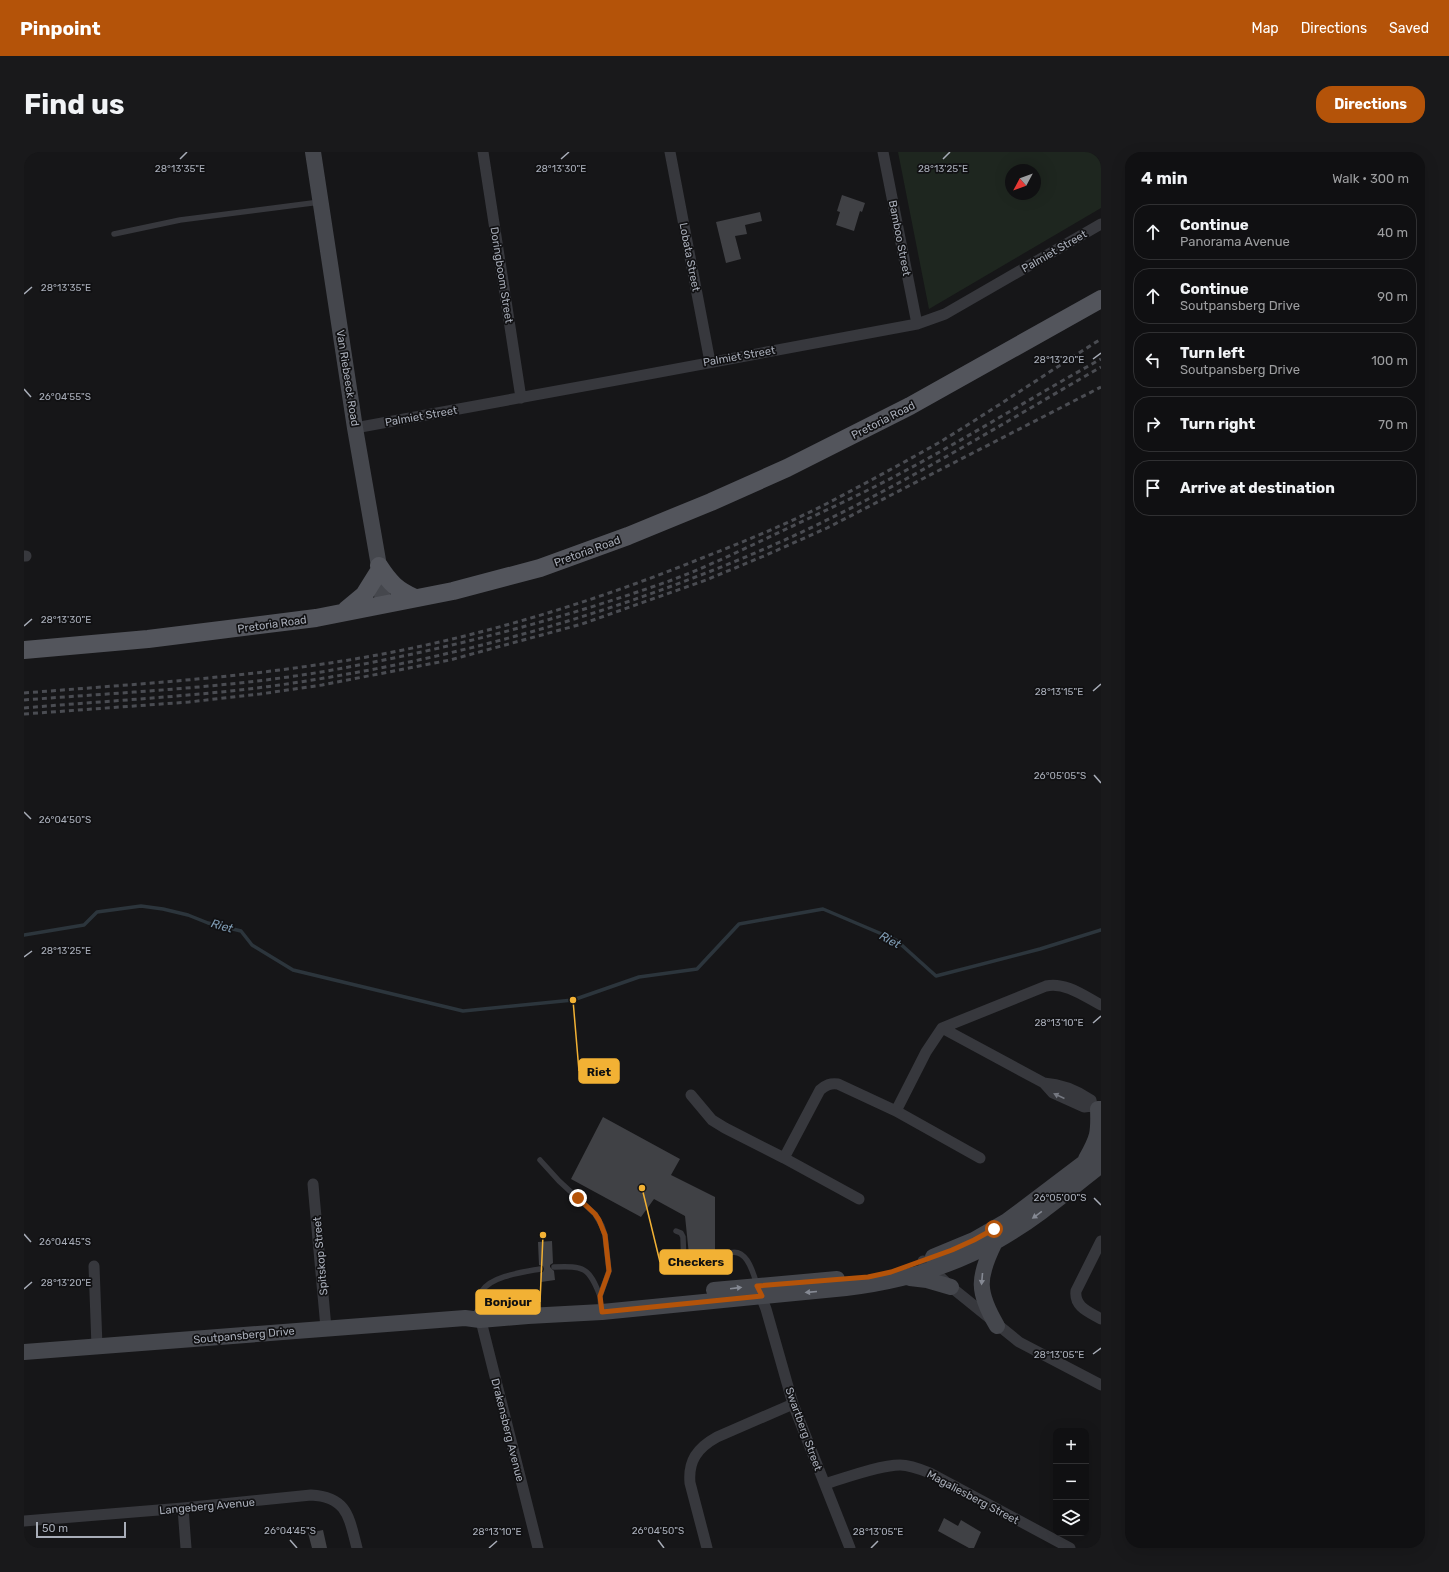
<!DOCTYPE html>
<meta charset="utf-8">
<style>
body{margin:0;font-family:Rubik,sans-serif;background:#19191b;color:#f1f3f6}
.controls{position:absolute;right:12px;bottom:12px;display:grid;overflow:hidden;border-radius:8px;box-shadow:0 4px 16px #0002}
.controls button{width:36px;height:36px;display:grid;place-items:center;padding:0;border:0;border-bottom:1px solid #303032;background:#101012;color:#f1f3f6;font:20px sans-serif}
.compass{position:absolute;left:981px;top:12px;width:36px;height:36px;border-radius:50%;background:#101012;box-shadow:0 4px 16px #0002;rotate:229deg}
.scale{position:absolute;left:12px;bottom:10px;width:90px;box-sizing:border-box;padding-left:4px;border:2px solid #a8adb8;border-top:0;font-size:11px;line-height:14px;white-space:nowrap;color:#a8adb8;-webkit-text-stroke:3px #111113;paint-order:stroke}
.stop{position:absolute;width:12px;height:12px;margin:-9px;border:3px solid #b45309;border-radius:50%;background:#fff}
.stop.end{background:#b45309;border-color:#fff;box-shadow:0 1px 4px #0008}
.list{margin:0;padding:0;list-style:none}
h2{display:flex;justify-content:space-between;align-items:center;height:52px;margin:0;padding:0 16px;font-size:17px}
h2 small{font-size:13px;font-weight:400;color:#9c9d9f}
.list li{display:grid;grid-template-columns:26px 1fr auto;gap:12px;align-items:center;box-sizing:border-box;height:56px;margin:0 8px 8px;padding:0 8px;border:1px solid #303032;border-radius:16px}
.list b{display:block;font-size:15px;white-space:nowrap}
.list p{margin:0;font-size:13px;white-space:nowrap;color:#9c9d9f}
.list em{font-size:13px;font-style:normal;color:#9c9d9f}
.icon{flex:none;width:22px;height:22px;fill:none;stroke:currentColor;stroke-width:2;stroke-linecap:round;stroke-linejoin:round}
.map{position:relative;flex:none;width:1077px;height:1396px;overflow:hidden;border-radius:16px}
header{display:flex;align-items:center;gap:24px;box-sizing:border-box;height:56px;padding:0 20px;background:#b45309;color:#fff}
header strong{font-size:19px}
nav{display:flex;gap:22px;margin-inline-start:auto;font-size:14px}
.intro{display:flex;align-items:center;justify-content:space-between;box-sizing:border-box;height:96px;padding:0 24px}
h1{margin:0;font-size:28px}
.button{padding:10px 18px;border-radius:16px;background:#b45309;color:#fff;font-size:14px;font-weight:700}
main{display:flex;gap:24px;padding:0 24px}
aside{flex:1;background:#101012;border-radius:16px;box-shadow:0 4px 16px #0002}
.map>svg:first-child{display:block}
</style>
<header>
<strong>Pinpoint</strong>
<nav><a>Map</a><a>Directions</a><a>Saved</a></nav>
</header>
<div class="intro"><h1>Find us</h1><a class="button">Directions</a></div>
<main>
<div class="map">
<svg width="1077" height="1396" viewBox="0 0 1077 1396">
<rect width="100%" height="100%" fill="#161618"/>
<path fill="#1e261f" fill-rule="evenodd" d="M874,0H1077V56L905,157ZM987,18H1011V42H987Z"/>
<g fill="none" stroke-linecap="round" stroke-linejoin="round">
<path stroke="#2c353c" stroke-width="3.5" d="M0,783L60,773L73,760L117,754L139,757L164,763L184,771L217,779L228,793L269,818L439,859L549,848L615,825L673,817L715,772L799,757L872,788L912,824L1016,797L1077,778"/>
</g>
<path fill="#404145" d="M818,43L841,51L838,60L836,59L830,79L812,73L816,60L813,59Z
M736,60L738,69L721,73L723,82L711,84L717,107L702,111L692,70Z
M579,965L656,1007L647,1023L691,1045V1100L665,1103L661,1064L630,1047L617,1065L547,1027Z
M528,1089L529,1111L526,1113V1115L530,1119L531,1128L517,1130L516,1121L519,1120L520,1117L519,1114L515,1113L514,1090Z
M920,1366L934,1374L937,1368L957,1380L950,1396H945L914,1379Z
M299,1378L303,1396H288L284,1381Z"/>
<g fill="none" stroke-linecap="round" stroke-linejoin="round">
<path stroke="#37383d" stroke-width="5.5" d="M90,82L156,68L296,50
M516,1008L535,1029L571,1062L578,1074L581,1083L585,1119L576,1144L577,1158
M652,1079L657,1081L659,1085L660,1113
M649,1114C661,1113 676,1116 687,1112C693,1110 697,1104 703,1102C722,1093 729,1120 733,1133
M530,1115C560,1114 565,1115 576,1144
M455,1161C456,1154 455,1145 458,1139C467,1124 500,1120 516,1117"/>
<path stroke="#37383d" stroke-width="11" d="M459,0L497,246
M646,0L686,210
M859,0L893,172
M331,276C519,243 705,206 893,172L921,162L1077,72
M0,404H2
M918,876L1020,931L1029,941L1060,955L1068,954L1077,961
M1020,931C1038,932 1052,938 1067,948L1068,954
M667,943L688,968L701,976L760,1006L835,1047
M872,959L902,900L918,876L1022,834C1042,830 1060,844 1077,853
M760,1006L796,938C802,933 806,931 814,932L872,959L956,1006
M289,1032L302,1176
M1077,1089L1052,1139C1050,1155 1065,1160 1077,1167
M899,1109L927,1135L995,1190L1077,1233
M70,1114L73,1194
M735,1139L742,1157L769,1252L826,1396
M455,1161L514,1396
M801,1332C821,1326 855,1313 876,1313C886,1313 896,1317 906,1321L1046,1396
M159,1356L162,1396
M0,1369L159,1356L287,1343C324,1345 325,1366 333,1396
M683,1396L666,1331C664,1309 673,1296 693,1285L769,1252"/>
<path stroke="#45474d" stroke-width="16" d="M289,0L331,276L355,414L359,452
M1062,1007C1074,986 1075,981 1074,957H1077
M971,1090C953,1126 953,1140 973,1174
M909,1105L950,1088L983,1069L1077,998
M886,1126L903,1128L927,1135
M690,1138L813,1127
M0,1200L441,1166L456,1168L504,1164L578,1160L822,1136C873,1130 926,1115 971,1090C1009,1069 1043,1040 1077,1013"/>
<path stroke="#53555c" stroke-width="18" d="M355,414C366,431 373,438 391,446
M322,458L340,443L355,419
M0,498L124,487L292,466L429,439L516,416L604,384L687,350L763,316L886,254L1077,147"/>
<path stroke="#4a4c52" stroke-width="3" stroke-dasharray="5 4" stroke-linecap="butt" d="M0,541C100,533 200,527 299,512C430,493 561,454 683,404C724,388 765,371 804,351C842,331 879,311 916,290C970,257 1023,221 1077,187
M0,548C101,540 204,536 303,519C420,498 536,468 648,428C685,414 722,396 758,379C798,360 838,342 877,321C945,285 1010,244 1077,207
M0,556C80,549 161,545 241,535C412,512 580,466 738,398C856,347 966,279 1077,215
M0,562L165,550L236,542L298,533L426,508L558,472L682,428L740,404L803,376L1077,235"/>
</g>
<defs><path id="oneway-solid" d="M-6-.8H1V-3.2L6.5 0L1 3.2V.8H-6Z"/></defs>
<use fill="#757881" href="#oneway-solid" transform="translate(1035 944) rotate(-156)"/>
<g fill="#858993">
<use href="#oneway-solid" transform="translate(1013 1063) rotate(144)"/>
<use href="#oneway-solid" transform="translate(958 1127) rotate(95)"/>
<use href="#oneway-solid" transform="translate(712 1136) rotate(-7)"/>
<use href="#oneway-solid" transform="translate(787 1140) rotate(175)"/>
</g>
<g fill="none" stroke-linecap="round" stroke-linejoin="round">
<path stroke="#b45309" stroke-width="5" d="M554,1046L571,1062L575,1068L581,1083L585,1119L576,1144L578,1160L738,1144L733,1134L844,1125L867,1120L928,1098L950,1088L970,1077"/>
</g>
<path fill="none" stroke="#a8adb8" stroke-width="1.5" d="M156,7L163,0M537,7L545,0M919,7L926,0M0,142L8,135M1069,207L1077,201M0,237L7,245M0,474L8,467M1069,539L1077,532M1070,623L1077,631M0,660L7,667M0,805L8,799M1069,871L1077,864M1070,1046L1077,1053M0,1082L7,1090M0,1137L8,1130M1069,1202L1077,1196M266,1388L273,1396M634,1388L640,1396M465,1396L473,1389M847,1396L854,1389"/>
<g text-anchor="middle" stroke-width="3.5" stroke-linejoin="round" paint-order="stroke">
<g font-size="11" fill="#a8adb8" stroke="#111113">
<text transform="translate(876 86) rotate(79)" y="4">Bamboo Street</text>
<text transform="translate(1030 99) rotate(-30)" y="4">Palmiet Street</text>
<text transform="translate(666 105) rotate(79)" y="4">Lobata Street</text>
<text transform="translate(478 123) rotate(81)" y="4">Doringboom Street</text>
<text transform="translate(715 204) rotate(-10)" y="4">Palmiet Street</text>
<text transform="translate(324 226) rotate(81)" y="4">Van Riebeeck Road</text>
<text transform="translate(397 264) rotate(-10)" y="4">Palmiet Street</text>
<text transform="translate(859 268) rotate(-27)" y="4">Pretoria Road</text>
<text transform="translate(563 399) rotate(-20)" y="4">Pretoria Road</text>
<text transform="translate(248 472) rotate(-8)" y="4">Pretoria Road</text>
<text transform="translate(296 1104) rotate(-95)" y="4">Spitskop Street</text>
<text transform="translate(220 1183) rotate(-5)" y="4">Soutpansberg Drive</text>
<text transform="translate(780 1277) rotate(70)" y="4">Swartberg Street</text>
<text transform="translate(484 1278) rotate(76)" y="4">Drakensberg Avenue</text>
<text transform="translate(949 1345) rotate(28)" y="4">Magaliesberg Street</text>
<text transform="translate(183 1354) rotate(-5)" y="4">Langeberg Avenue</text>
</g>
<g font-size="12" font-style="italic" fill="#7f9bb3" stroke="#111113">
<text transform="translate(198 774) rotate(16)" y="4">Riet</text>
<text transform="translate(866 788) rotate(29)" y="4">Riet</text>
</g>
</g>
<g font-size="10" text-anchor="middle" fill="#a8adb8" stroke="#111113" stroke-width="3.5" stroke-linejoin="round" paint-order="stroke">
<text x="156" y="20">28°13'35"E</text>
<text x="537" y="20">28°13'30"E</text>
<text x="919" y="20">28°13'25"E</text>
<text x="42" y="139">28°13'35"E</text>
<text x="1035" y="211">28°13'20"E</text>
<text x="41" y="248">26°04'55"S</text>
<text x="42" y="471">28°13'30"E</text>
<text x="1035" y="543">28°13'15"E</text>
<text x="1036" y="627">26°05'05"S</text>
<text x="41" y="671">26°04'50"S</text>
<text x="42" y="802">28°13'25"E</text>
<text x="1035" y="874">28°13'10"E</text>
<text x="1036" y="1049">26°05'00"S</text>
<text x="41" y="1093">26°04'45"S</text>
<text x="42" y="1134">28°13'20"E</text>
<text x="1035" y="1206">28°13'05"E</text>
<text x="266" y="1382">26°04'45"S</text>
<text x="634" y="1382">26°04'50"S</text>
<text x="473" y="1383">28°13'10"E</text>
<text x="854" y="1383">28°13'05"E</text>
</g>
<path fill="none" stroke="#f2b134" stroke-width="1.5" d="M549 848L555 919M618 1036L636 1110M519 1083L516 1150"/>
<g fill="#f2b134" stroke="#111113" stroke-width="1.5">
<circle cx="549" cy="848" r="4"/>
<circle cx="618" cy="1036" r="4"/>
<circle cx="519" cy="1083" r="4"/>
</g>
<g fill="#f2b134" stroke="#f2b134" stroke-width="1.5">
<rect x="555" y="907" width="40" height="24" rx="4"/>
<rect x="636" y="1098" width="72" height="24" rx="4"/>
<rect x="452" y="1138" width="64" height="24" rx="4"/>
</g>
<g font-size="12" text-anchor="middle" font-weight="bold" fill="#111">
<text x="575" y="924">Riet</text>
<text x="672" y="1114">Checkers</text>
<text x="484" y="1154">Bonjour</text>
</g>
</svg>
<div class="controls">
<button>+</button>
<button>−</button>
<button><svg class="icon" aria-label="layers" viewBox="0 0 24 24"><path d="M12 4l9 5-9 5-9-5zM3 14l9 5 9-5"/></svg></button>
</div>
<svg class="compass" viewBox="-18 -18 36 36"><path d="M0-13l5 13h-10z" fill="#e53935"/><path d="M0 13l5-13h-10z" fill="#9c9d9f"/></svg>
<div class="scale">50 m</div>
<div class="stop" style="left:970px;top:1077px"></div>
<div class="stop end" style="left:554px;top:1046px"></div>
</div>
<aside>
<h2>4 min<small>Walk · 300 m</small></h2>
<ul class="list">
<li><svg class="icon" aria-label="ahead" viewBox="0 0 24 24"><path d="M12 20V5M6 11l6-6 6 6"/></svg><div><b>Continue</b><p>Panorama Avenue</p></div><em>40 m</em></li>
<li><svg class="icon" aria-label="ahead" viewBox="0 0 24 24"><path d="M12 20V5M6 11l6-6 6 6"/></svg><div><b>Continue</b><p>Soutpansberg Drive</p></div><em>90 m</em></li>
<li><svg class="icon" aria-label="left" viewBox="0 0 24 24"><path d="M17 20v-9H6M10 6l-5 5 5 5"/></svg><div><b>Turn left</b><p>Soutpansberg Drive</p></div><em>100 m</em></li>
<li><svg class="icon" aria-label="right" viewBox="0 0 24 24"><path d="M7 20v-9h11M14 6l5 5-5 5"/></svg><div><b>Turn right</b></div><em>70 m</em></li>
<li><svg class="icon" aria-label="arrive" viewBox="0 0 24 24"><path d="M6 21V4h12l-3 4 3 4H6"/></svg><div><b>Arrive at destination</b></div></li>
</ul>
</aside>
</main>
